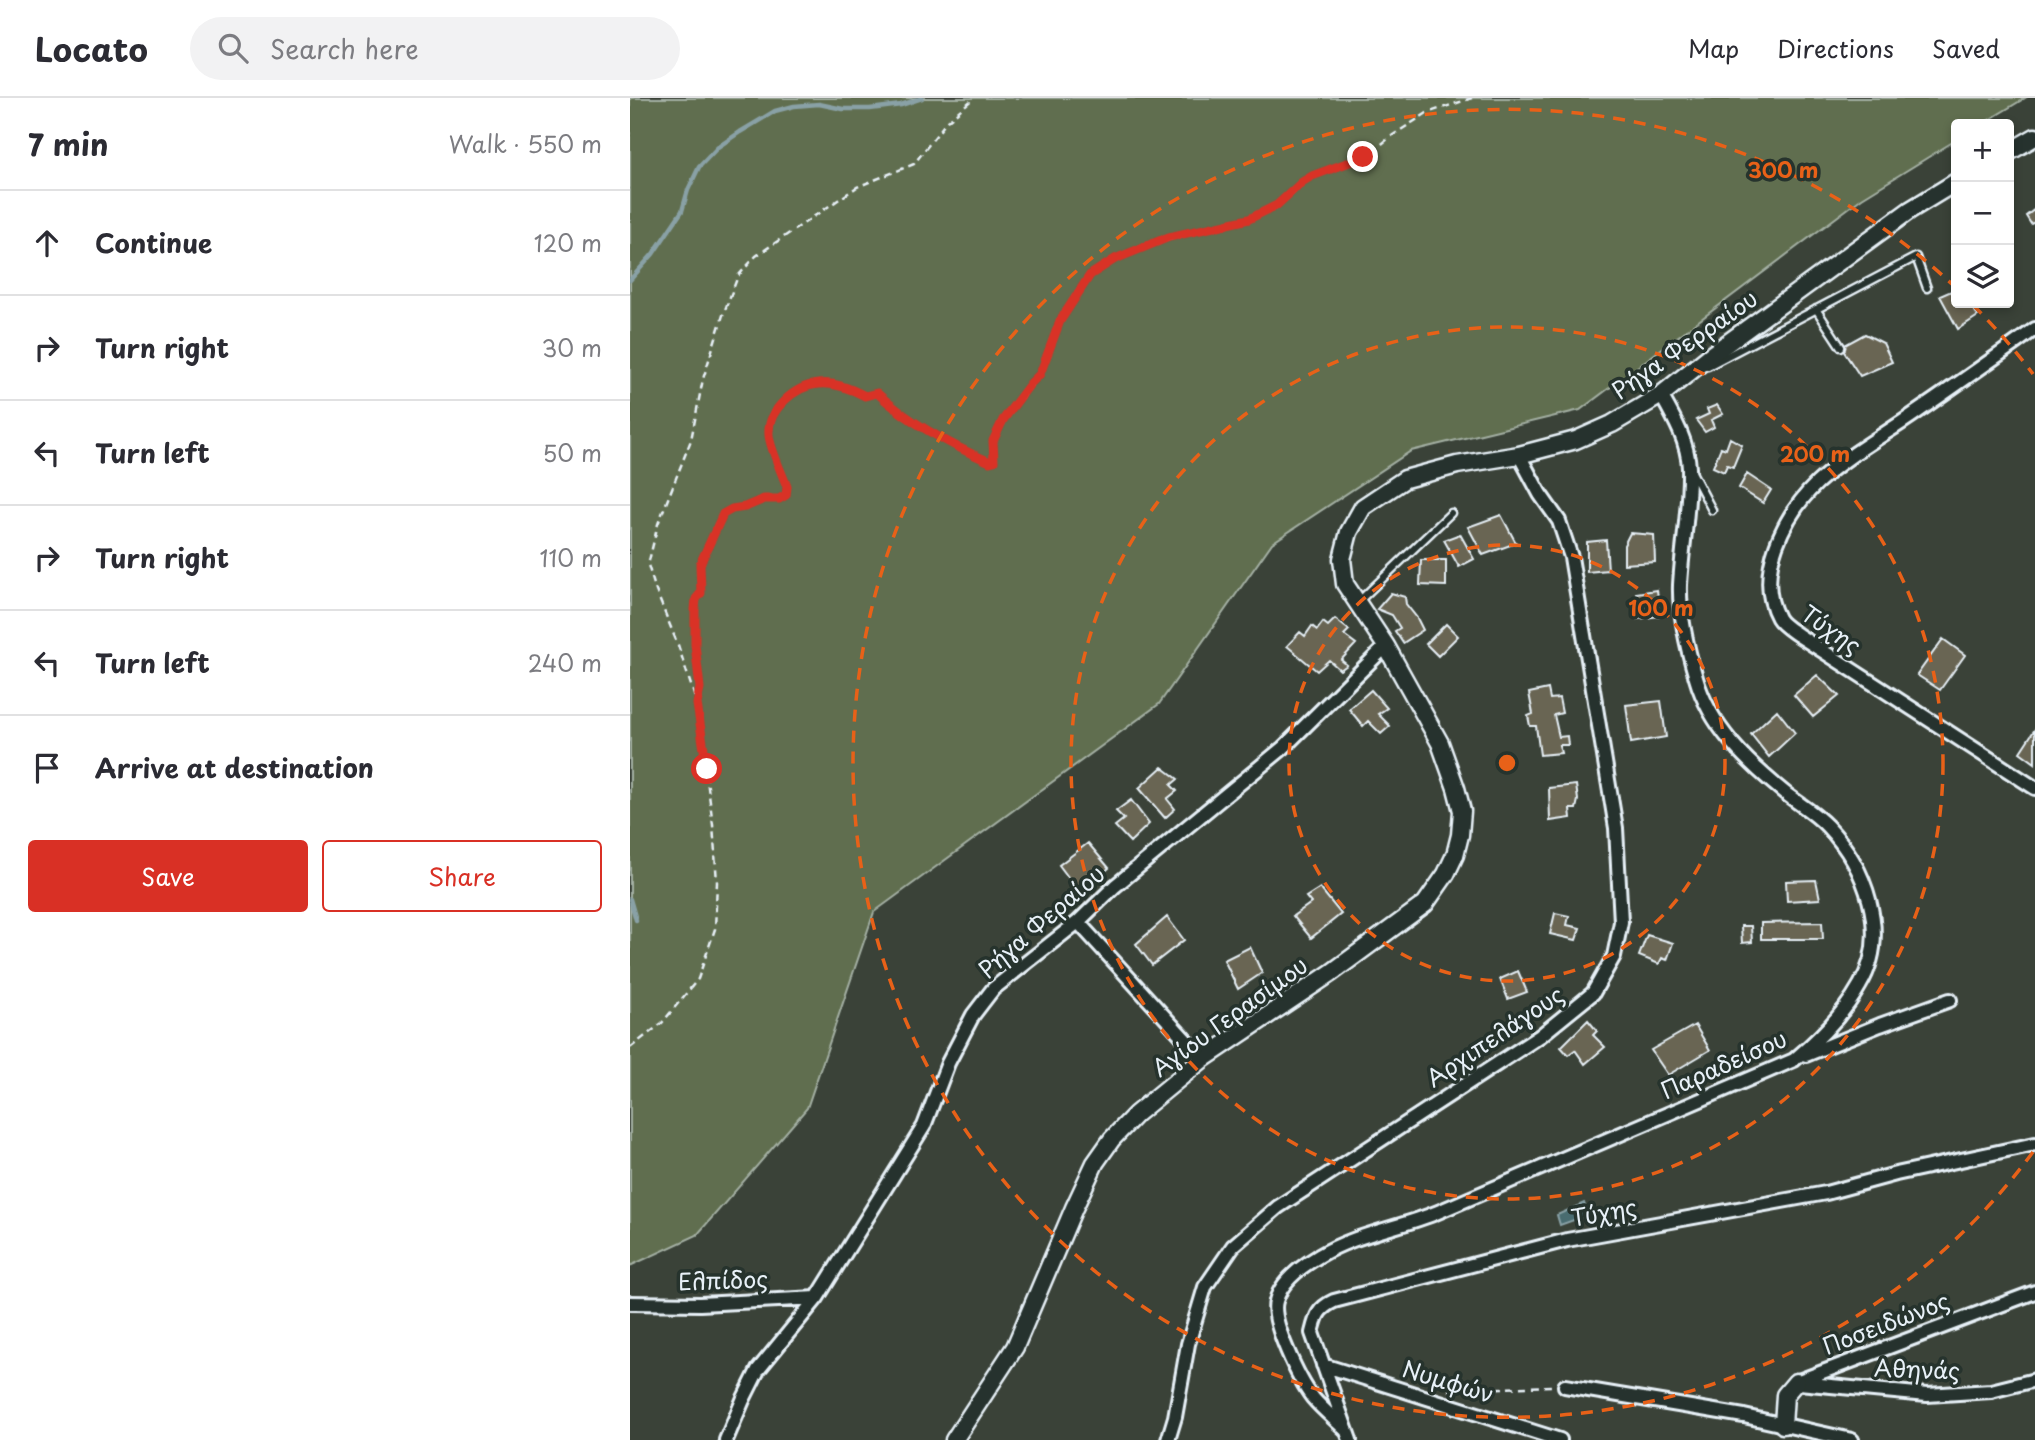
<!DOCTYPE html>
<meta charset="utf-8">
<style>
body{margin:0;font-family:"Playpen Sans",sans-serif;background:#f2f2f3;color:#2b2b33}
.controls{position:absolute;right:21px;top:21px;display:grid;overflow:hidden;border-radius:7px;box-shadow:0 4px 10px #0003}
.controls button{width:63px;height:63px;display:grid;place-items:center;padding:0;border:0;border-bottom:2px solid #e1e1e2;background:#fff;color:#2b2b33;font:35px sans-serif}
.stop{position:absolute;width:21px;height:21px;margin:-16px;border:5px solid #d93025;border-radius:50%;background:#fff}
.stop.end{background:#d93025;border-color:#fff;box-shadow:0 2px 7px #0008}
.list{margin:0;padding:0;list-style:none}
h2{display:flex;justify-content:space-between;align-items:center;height:91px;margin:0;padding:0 28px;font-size:30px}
h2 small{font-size:23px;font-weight:400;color:#7c7c81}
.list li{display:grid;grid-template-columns:46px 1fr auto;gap:21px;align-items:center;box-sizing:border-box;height:105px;padding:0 28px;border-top:2px solid #e1e1e2}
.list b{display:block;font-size:26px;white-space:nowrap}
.list em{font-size:23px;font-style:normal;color:#7c7c81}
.actions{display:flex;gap:14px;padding:21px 28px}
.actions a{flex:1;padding:16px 0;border:2px solid #d93025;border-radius:7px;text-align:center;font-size:24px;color:#d93025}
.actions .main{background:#d93025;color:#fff}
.icon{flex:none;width:38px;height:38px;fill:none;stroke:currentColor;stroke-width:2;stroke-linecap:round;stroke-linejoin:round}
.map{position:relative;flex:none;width:1405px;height:1342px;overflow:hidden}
header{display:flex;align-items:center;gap:42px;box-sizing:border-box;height:98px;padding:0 35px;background:#fff;border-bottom:2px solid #e1e1e2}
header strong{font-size:33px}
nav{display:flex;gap:38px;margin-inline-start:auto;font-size:24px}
.search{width:490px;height:63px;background:#f2f2f3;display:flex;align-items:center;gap:18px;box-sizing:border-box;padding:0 24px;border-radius:38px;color:#7c7c81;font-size:26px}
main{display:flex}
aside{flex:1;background:#fff}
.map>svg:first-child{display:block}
</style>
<header>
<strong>Locato</strong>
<div class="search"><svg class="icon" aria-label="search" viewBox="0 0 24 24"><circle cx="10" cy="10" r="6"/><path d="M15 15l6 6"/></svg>Search here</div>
<nav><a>Map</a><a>Directions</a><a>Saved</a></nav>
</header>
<main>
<aside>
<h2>7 min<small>Walk · 550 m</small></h2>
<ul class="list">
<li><svg class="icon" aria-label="ahead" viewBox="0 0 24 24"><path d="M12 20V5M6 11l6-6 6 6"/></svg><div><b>Continue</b></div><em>120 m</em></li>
<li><svg class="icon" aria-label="right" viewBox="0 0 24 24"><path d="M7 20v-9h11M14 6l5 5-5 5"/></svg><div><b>Turn right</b></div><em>30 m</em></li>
<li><svg class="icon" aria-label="left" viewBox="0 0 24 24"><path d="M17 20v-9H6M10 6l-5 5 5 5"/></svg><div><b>Turn left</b></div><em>50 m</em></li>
<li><svg class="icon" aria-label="right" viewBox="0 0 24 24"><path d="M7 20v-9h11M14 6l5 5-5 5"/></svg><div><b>Turn right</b></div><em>110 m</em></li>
<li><svg class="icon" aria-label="left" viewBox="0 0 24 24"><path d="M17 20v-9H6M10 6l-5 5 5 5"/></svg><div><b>Turn left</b></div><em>240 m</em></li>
<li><svg class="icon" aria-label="arrive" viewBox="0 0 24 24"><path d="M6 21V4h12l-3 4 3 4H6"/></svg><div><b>Arrive at destination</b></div></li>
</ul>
<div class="actions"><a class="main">Save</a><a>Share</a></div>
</aside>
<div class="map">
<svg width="1405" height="1342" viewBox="0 0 1405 1342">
<rect width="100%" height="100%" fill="#3a4238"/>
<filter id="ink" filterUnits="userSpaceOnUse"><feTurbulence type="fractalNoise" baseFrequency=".0143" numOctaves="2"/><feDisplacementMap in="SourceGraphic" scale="14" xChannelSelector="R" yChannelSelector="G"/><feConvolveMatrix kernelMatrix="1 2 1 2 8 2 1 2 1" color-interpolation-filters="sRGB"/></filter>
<g filter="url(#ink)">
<path fill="#616e4f" stroke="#a4b0a4" stroke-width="2" d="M0,0H1395L1352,26H1326V42L1232,100L950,312L781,353L642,445L529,606L244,814L177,1010L67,1137L0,1168Z"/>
<path fill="#496c70" stroke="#89a1a6" stroke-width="2" d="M954,1105L958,1117L930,1127L927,1117Z"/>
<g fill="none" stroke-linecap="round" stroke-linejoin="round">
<path stroke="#89a1a6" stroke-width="4.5" d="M0,182L23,156L52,113L58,92L69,69L88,49L110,34L145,13L164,8L189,6L213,11H240L271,7L292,0
M0,801L6,822"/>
</g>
<path fill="#696552" stroke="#e8f1f8" stroke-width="2" d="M1405,111V124L1401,126L1396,118Z
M1326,191V205H1340L1348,218L1328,231L1310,198Z
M1235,236L1253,245L1262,264L1230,278L1211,249Z
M1087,307L1093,316L1081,322L1084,329L1075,334L1066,322L1079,316L1077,311Z
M1100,340L1112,347L1103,369L1097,367L1094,374L1083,369L1091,349L1096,351Z
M1117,376L1141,392L1133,405L1109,390Z
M871,417L886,445L853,457L838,429Z
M1000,435L1024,437L1025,464L994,466V447Z
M830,436L844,461L829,469L814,442Z
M976,442L978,472L957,474V444Z
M791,462H816V488L790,487Z
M1027,492L1030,518L1007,521L1006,495Z
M761,495L775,499L776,506L787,520L793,532L773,545L765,533L770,530L762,517L747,511Z
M705,521L719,532L714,537L726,546L711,562L717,567L710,572L699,562L687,573L657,548L670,534L675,538L682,528L687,532L693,524L698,528Z
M816,526L828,538L808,558L796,546Z
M1313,541L1335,557L1310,592L1287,577Z
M1187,577L1209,598L1183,619L1164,597Z
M918,591L920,601L929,600L932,615L924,617L929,639L937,638L938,647H929L931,655L910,657L906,628H900L898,618L903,616L899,595Z
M741,592L757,610L748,616L760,628L751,636L738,623L733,628L719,611Z
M1031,603L1036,639L1001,645L996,607Z
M1147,612L1165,635L1139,659L1121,636Z
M1405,631V665L1390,654Z
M532,669L548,681L541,687L547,693L537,701L545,711L535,720L509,690Z
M946,687L948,702L946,711H940L941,720L920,723L919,690Z
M501,702L519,726L500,744L485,728L494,721L486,713Z
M458,745L479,770L450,795L429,767Z
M1186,782L1190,801L1157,803L1156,783Z
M690,790L711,816L681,840L663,818L681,805L676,799Z
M925,815L939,818L937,827L950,830L946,842L920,836Z
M537,819L554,842L522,867L506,846Z
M1192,824L1193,841H1131V825Z
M1111,828H1121L1122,844L1112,845Z
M1017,837L1043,845L1037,862L1032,860L1029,866L1009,858Z
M620,849L632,875L608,891L594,862Z
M888,873L897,894L878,901L870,881Z
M958,922L967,933L963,937L975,949L955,966L945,952L938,957L931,949Z
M1065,927L1080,952L1038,977L1021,952Z"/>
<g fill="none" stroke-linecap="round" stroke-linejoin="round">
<g stroke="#e8f1f8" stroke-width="11">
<path id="service" d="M1186,211L1211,249
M1078,268L1286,159L1297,190
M1062,374L1082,412
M728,504L821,415"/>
</g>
<g stroke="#e8f1f8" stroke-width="18">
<path id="minor" d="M1405,231C1366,259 1326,287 1287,314C1253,338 1217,357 1187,385C1154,417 1124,476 1148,520C1152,527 1161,532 1168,537L1405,690
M448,824L573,961
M1176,957L1250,927L1320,902
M0,1205L70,1206L187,1200
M693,1267L930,1342
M1166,1284L1405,1194
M1169,1285L1297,1297L1361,1293L1405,1282
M935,1288L1114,1318L1222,1342
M717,1333C706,1322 693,1312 683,1300C670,1283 640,1223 646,1203C651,1183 672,1168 689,1158C725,1136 770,1130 808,1114C926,1063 1045,1013 1164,962C1189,941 1214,916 1230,887C1261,835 1235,768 1197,728C1185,715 1169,706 1155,695C1117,664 1080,629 1066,580C1057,550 1049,518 1050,487C1052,449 1060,408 1059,370C1058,344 1044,320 1031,297
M96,1342L113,1302L128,1272L187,1200L294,1028L318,965L343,917L363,891L448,824L485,788L653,650L756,548
M538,1342L545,1319L558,1246L575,1189L603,1148L648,1109L910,938L963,895L984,858L991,824L986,730L941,459L929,423L910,396L889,357
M720,1342L682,1235C686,1219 687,1211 704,1203L937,1142L1196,1095L1266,1076L1405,1046"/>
</g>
<g stroke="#e8f1f8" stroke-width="21">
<path id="tertiary" d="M1379,54L1405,39
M1153,1327L1155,1297L1166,1284
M324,1342L385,1249L444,1110L465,1065L482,1041L506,1016L573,961L701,875L795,806L816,776L825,757L830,737L832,713L826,690L810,645L756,548L715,486L712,461L719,434L733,409L775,381L827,367L889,357L946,342L982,326L1031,297L1081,257L1280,112L1326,84"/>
</g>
<path stroke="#e8f1f8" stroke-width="2.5" stroke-dasharray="7 5" stroke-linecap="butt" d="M67,606L70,590L65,546V511L66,501L71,495L70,465L89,421C97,410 107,412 118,407C123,405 129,402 134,401C142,400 148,401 156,397L157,389C152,375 140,349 139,336C137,312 166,287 189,286C196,285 204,287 211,288C226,290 230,301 247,295L305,338L360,364L364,363L363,343L373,322L410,276L430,223L460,177L485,161L539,140L619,121L647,107L672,84L683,78L743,53L763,37L797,15L842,0
M0,950L32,925L68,881L85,831L87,784L83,727L67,606L48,547L26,493L18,467L28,426L61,342L73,281L93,217L108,178L126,158L227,89L284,66L317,23L344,0
M818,1292L923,1288"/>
<use href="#service" stroke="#26332d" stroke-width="6"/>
<use href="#minor" stroke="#26332d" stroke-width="12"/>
<use href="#tertiary" stroke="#26332d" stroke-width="16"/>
</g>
</g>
<g fill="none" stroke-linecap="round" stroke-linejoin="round" filter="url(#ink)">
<path stroke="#d93025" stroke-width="9" d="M77,671L67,606L70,590L65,546V512L66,501L71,495L70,466L93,416L102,411L115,409L134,401H149L156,397L157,389C152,375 140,350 139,337C137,312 165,288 188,286C205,284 220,290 235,298L247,295C280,325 320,347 360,364L364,363L363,343L373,322L400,286L410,276L430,223L460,177L485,161L539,139L619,121L647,107L672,84L682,78L733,59"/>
</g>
<g fill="none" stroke="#e86118" stroke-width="3.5" stroke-dasharray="12 9">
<circle cx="877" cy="665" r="218"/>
<circle cx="877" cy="665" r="436"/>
<path d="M1403 1054A654 654 0 1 1 1323 187M1343 207A654 654 0 0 1 1403 276"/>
</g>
<g text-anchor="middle" stroke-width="7" stroke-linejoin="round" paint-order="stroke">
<g font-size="23" fill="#e8f1f8" stroke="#26332d">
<text transform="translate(1055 247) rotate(-35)" y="8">Ρήγα Φερραίου</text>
<text transform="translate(1201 532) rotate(35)" y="8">Τύχης</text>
<text transform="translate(412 824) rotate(-41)" y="8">Ρήγα Φεραίου</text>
<text transform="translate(600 919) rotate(-36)" y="8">Αγίου Γερασίμου</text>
<text transform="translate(865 939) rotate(-34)" y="8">Αρχιπελάγους</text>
<text transform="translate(1094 967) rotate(-24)" y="8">Παραδείσου</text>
<text transform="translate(974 1115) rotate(-10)" y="8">Τύχης</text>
<text transform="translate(93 1183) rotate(-2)" y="8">Ελπίδος</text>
<text transform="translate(1256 1226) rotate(-21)" y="8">Ποσειδώνος</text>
<text transform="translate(1287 1272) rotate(2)" y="8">Αθηνάς</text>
<text transform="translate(818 1284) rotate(17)" y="8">Νυμφών</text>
</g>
</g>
<circle cx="877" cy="665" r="10" fill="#e86118" stroke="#26332d" stroke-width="3.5"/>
<g font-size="21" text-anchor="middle" font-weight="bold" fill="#e86118" stroke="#26332d" stroke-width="7" stroke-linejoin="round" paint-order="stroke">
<text x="1153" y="80">300 m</text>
<text x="1185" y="364">200 m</text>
<text x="1031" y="518">100 m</text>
</g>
</svg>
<div class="controls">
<button>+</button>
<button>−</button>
<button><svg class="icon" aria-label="layers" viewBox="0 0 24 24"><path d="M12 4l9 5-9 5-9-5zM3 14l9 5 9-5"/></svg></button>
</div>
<div class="stop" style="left:77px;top:671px"></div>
<div class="stop end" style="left:733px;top:59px"></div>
</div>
</main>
